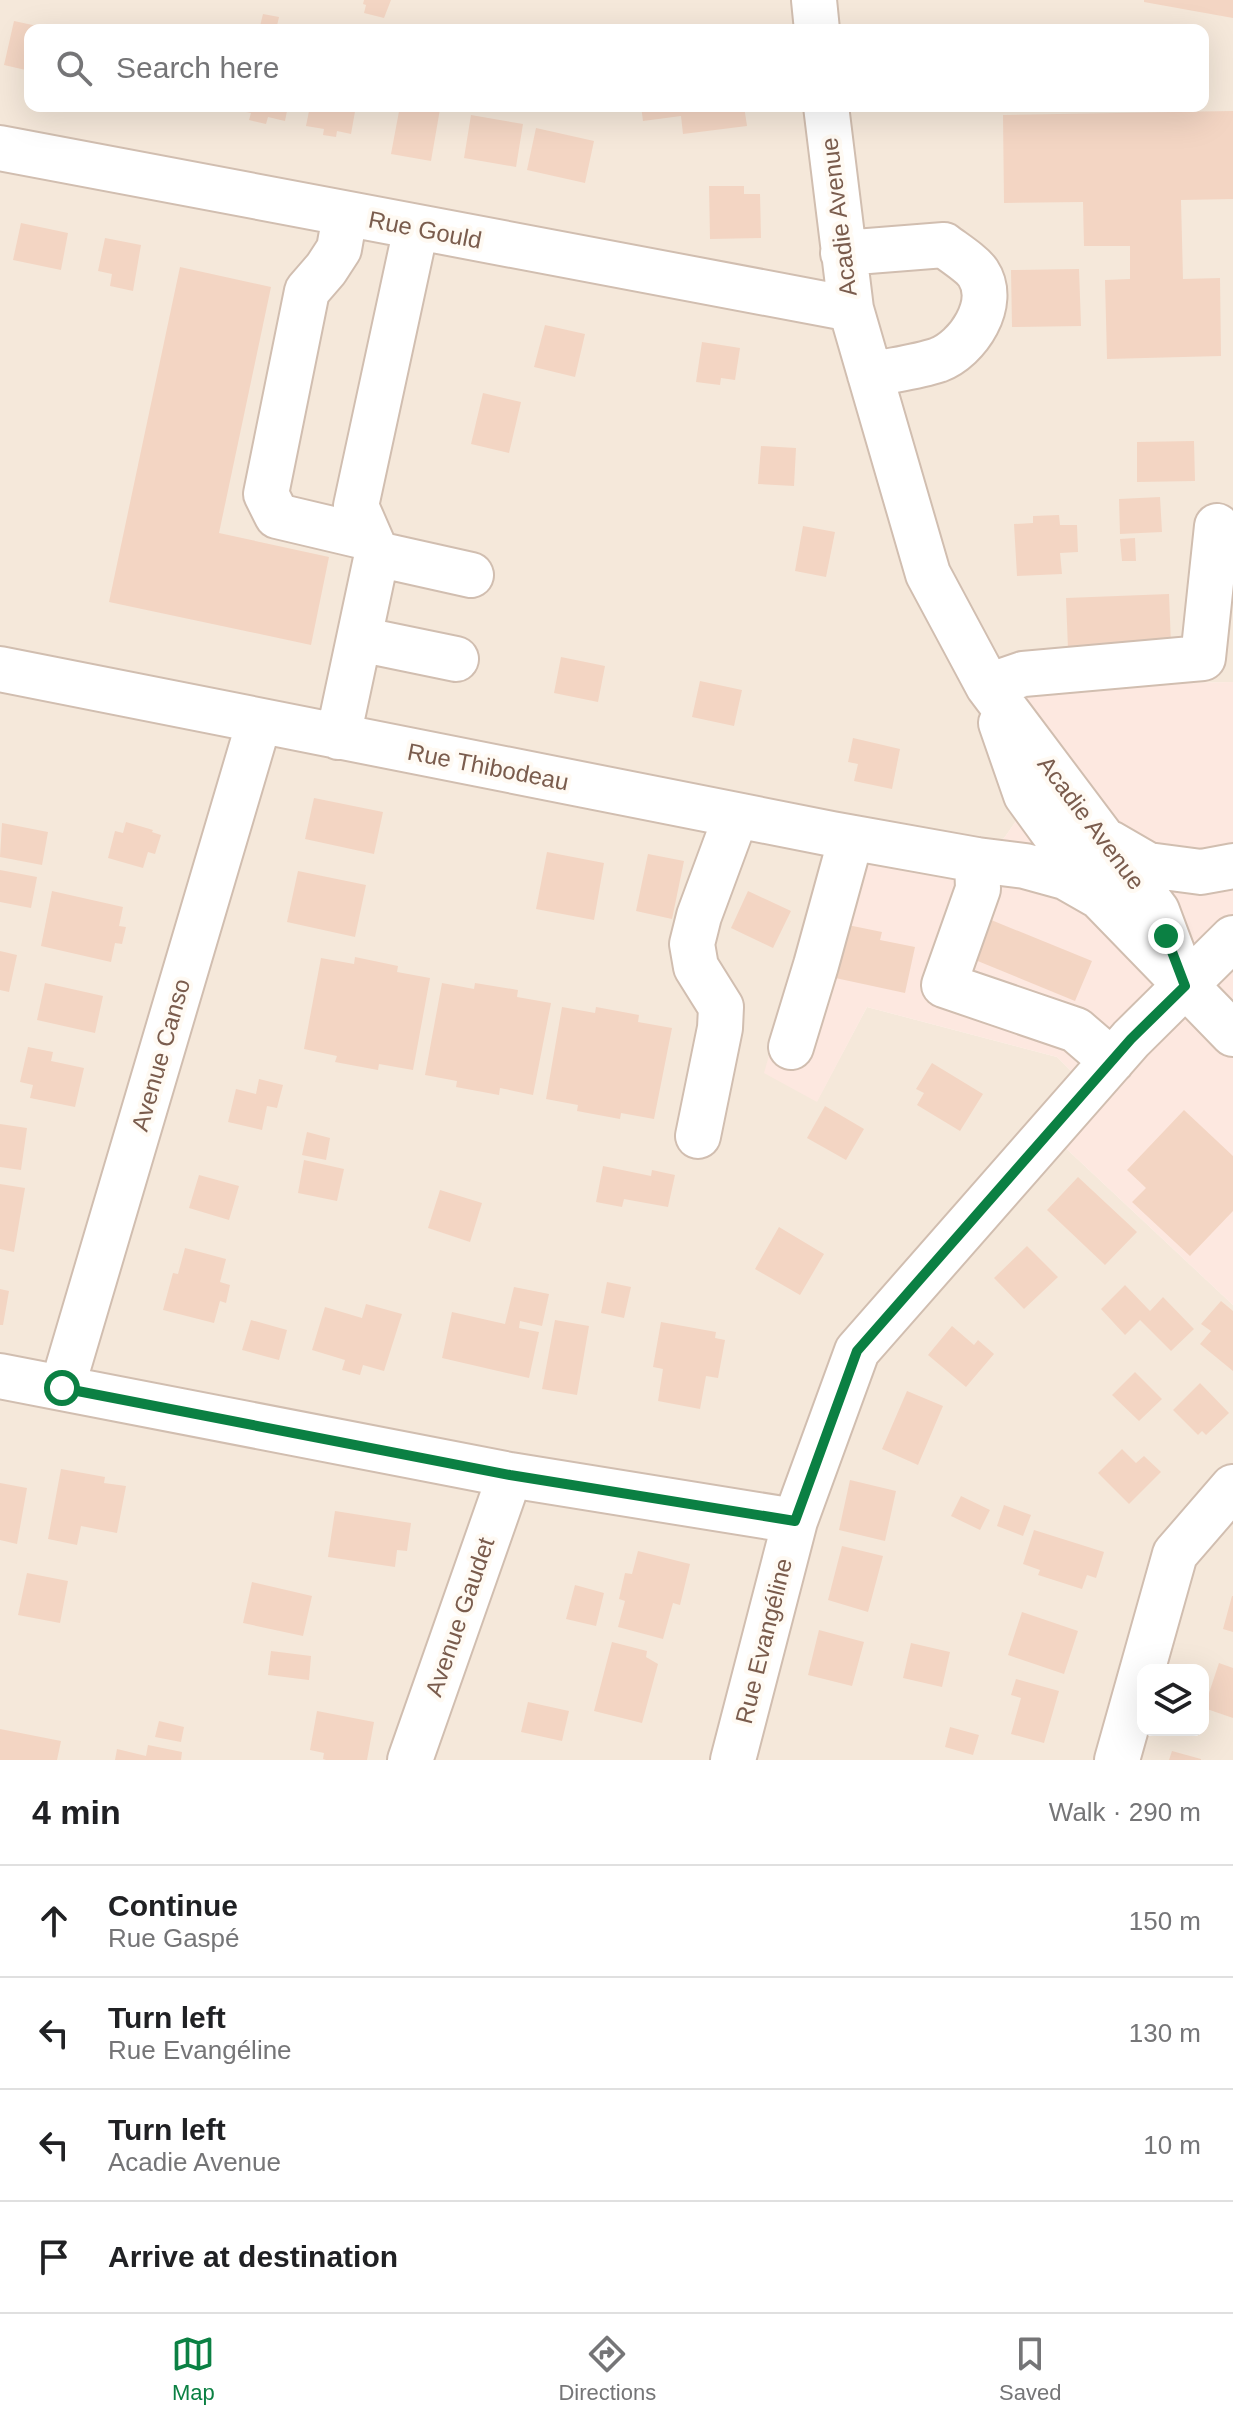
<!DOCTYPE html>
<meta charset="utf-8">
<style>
body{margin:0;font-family:Helvetica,sans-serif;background:#f6f6f6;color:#202124}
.controls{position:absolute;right:24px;bottom:24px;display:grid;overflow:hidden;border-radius:16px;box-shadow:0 8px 32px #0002}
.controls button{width:72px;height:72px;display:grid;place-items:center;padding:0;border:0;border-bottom:2px solid #e0e0e0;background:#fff;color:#202124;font:40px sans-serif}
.stop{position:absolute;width:24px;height:24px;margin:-18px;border:6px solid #0b8043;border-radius:50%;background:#fff}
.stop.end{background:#0b8043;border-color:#fff;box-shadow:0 2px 8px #0008}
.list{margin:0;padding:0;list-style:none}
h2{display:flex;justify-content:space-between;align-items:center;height:104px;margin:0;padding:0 32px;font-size:34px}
h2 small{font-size:26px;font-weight:400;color:#757577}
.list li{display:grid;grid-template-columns:52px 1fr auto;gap:24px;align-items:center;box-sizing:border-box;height:112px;padding:0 32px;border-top:2px solid #e0e0e0}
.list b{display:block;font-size:30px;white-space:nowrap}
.list p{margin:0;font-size:26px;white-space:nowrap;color:#757577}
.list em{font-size:26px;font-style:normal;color:#757577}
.icon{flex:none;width:44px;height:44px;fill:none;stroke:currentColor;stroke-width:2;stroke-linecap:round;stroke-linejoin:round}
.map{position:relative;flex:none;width:1233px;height:1760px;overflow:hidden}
.search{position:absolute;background:#fff;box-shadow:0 8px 32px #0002;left:24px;right:24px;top:24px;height:88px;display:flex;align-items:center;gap:20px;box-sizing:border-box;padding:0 28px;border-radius:16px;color:#757577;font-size:30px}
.sheet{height:552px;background:#fff}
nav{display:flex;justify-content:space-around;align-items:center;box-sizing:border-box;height:112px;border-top:2px solid #e0e0e0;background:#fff;font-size:22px;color:#757577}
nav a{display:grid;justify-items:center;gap:4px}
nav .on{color:#0b8043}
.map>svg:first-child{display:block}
</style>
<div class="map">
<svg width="1233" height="1760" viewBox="0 0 1233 1760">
<rect width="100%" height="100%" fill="#fdf6ec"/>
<path fill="#f5e8da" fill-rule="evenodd" d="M0,0H1233V682L989,686L1020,815L1005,837L977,860L832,834L817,1101L867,1007L1057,1057L1080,1080L1040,1124L1233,1305V1760H0ZM30,30H1203V106H30ZM1143,1670H1203V1730H1143Z"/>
<path fill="#fde8e0" d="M1233,682V1305L1040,1124L1079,1079L1057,1057L867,1007L817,1102L764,1073L832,834L977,860L1005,837L1020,815L988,686Z"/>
<path fill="#f3d5c3" d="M364,0H391L384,18L364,13L366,5L363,4Z
M1144,0H1233V18L1144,2Z
M263,14L279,17L276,30H259Z
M14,21L51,29L30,30V71L4,65Z
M237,106H288L285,121L268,117L266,124L249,120L251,113L236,110Z
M310,106H356L351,134L337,131L336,137L323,135L324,129L306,126Z
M400,106L440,109L431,161L391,154Z
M641,106H744L747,126L683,134L681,116L643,121Z
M1233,111V199L1181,200L1183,279L1220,278L1221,356L1107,359L1105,280L1130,279V246H1084L1083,202L1004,203L1003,115Z
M471,115L523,124L516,167L464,158Z
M536,128L594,141L585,183L527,170Z
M709,186H744V194H760L761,238L710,239Z
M21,223L68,233L61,270L13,260Z
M105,238L141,245L133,291L110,286L112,274L98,271Z
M180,267L271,287L219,533L329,557L311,645L109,602Z
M1079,269L1081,326L1012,327L1011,270Z
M545,325L585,334L575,377L534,367Z
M702,342L740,348L735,380L721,378L720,385L696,382Z
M483,393L521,402L509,453L471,444Z
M1194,441L1195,481L1137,482V442Z
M761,446L796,448L794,486L758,484Z
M1160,497L1162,532L1120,534L1119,499Z
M1059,515L1060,525H1077L1078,552L1060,553L1062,574L1017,576L1014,524L1033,523V516Z
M803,526L835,532L826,577L795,571Z
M1135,538L1136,561H1122L1120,539Z
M1169,594L1171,645L1068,649L1066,598Z
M561,657L605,666L598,702L554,693Z
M700,681L742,690L734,726L692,717Z
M853,738L900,749L892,789L854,781L858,764L848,762Z
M314,798L383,812L374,854L305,839Z
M126,822L153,830L152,832L161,835L155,854L148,852L143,868L108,858L115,831L123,833Z
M2,823L48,832L42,865L0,857Z
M547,852L604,863L594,920L536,909Z
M648,854L684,861L672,919L636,911Z
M0,870L37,877L31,908L0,902Z
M298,871L366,885L355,937L287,922Z
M52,891L123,907L119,926L126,927L122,944L115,943L111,962L41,946Z
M748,891L791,911L773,948L731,928Z
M979,915L1092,961L1075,1001L963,955Z
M838,923L882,932L880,940L915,947L905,993L826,976Z
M0,951L17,955L9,992L0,990Z
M355,957L398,966L397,972L430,978L413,1070L379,1064L378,1070L335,1062L337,1056L304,1049L321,958L354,964Z
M45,983L103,996L95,1033L37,1020Z
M442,983L474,989L475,983L518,990L517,997L551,1003L533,1095L500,1088L499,1095L456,1087L457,1081L425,1075Z
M562,1007L595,1013L596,1007L639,1015L638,1022L672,1028L654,1119L621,1113L620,1119L577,1111L578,1105L546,1099Z
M28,1047L53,1052L51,1061L84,1068L75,1107L30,1098L33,1085L20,1082Z
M932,1063L983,1094L960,1131L917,1105L924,1093L916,1089Z
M259,1079L283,1085L277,1108L267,1106L262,1130L228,1122L236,1089L256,1094Z
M825,1106L864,1129L846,1160L807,1138Z
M1184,1110L1233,1156V1211L1190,1256L1132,1202L1146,1188L1127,1170Z
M0,1124L27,1128L21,1170L0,1167Z
M307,1132L330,1138L326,1160L302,1155Z
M304,1160L344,1169L337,1201L298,1193Z
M603,1166L651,1176L652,1170L675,1175L668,1207L624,1199L622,1207L596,1202Z
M199,1175L239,1186L229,1220L189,1208Z
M1078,1177L1137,1232L1105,1265L1047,1210Z
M0,1184L25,1188L14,1252L0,1249Z
M440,1190L482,1203L470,1242L428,1228Z
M779,1227L824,1254L800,1295L755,1269Z
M1027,1246L1058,1277L1024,1309L994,1278Z
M185,1248L226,1259L220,1282L230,1285L226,1303L220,1301L214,1323L163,1310L173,1273L178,1274Z
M607,1282L631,1287L624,1318L601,1313Z
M1125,1285L1150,1311L1163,1297L1194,1329L1171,1351L1140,1320L1125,1335L1101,1309Z
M514,1287L549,1294L542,1326L520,1321L519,1328L539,1332L529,1378L442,1358L452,1312L505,1324Z
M0,1289L9,1291L3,1325H0Z
M1221,1301L1233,1311V1371L1200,1344L1211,1331L1201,1324Z
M366,1304L402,1314L384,1371L363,1365L360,1375L342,1370L345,1360L312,1350L325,1307L362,1318Z
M251,1320L287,1330L279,1360L242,1350Z
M555,1320L589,1326L577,1395L542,1389Z
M661,1322L716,1332L715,1338L725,1340L718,1378L706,1376L700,1409L658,1401L663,1369L653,1367Z
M952,1326L974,1345L978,1340L994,1354L966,1387L928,1355Z
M1135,1372L1162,1399L1139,1421L1112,1395Z
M1200,1383L1229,1413L1206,1435L1202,1431L1198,1435L1173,1410Z
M907,1391L943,1406L918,1465L882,1449Z
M1122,1449L1136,1463L1144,1456L1161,1472L1129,1504L1098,1473Z
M61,1469L105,1477L104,1483L126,1486L117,1533L81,1526L77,1545L48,1539Z
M850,1480L896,1491L885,1541L839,1530Z
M0,1483L27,1488L17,1544L0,1540Z
M961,1496L990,1510L980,1530L951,1516Z
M1004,1505L1031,1515L1023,1536L997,1526Z
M335,1511L411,1523L407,1551L397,1550L395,1567L328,1557Z
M1034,1530L1104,1552L1096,1578L1087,1575L1082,1589L1038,1575L1040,1570L1023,1564Z
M842,1546L883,1556L868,1612L828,1600Z
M638,1551L690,1564L680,1605L673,1603L663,1639L618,1627L625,1601L619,1599L625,1573L632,1574Z
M27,1573L68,1581L60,1623L18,1615Z
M252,1582L312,1596L303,1636L243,1623Z
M575,1585L604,1593L596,1626L566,1619Z
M1232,1596H1233V1632L1223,1629Z
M1022,1612L1078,1631L1064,1674L1008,1655Z
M819,1630L864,1642L852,1686L808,1675Z
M612,1642L647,1651L646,1657L658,1664L642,1723L594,1711Z
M911,1643L950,1652L942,1687L903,1678Z
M271,1651L311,1656L309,1680L268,1675Z
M1219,1663L1233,1668V1718L1204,1708Z
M1016,1679L1059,1691L1044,1743L1011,1734L1021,1698L1011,1695Z
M528,1702L569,1711L562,1741L521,1732Z
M317,1711L374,1722L367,1760H326L323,1759L324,1753L310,1750Z
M159,1721L184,1727L181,1742L155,1737Z
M950,1727L979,1735L973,1755L945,1747Z
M0,1729L61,1741L57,1760H0Z
M148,1745L182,1752L181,1760H115L117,1749L146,1756Z
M1172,1751L1201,1759V1760H1169Z"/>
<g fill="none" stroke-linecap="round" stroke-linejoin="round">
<g stroke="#d1beb0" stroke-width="48">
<path id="minor" d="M814,0L817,30
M826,106L851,309L928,574L988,686L1157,911L1185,986
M0,148L851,309
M345,215L339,249L326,269L307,291L266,494L277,516L370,538
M843,253L944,245C953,252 972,264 978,273C998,303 968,349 938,360C917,367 892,370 870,375
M377,554L471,575
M359,639L456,659
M0,669L832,834L977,860L1025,866L1065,877L1100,897
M988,686L1023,674L1203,658L1217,526
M1001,723L1026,795L1100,897L1233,1034
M338,737L377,554L356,506L416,228
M1110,843L1148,865L1201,872L1233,866
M977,860L978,889L944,985L1076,1030L1112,1061
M791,1047L816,965L851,838
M698,1136L720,1028L721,1007L696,967L692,944L699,916L736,816
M0,1376L510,1475L795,1521
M62,1388L259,722
M410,1760L510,1475
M733,1760L795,1521L857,1351L1131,1039L1233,938
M1117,1760L1175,1554L1233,1487"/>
</g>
<use href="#minor" stroke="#fff" stroke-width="44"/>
</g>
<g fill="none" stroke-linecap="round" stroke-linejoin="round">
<path stroke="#0b8043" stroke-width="10" d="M62,1388L510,1475L795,1521L857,1351L1131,1039L1185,986L1166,936"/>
</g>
<g text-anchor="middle" stroke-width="8" stroke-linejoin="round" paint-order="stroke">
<g font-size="24" fill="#7a5c4d" stroke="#fffaf3">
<text transform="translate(839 217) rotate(-97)" y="8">Acadie Avenue</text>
<text transform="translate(425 230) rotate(11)" y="8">Rue Gould</text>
<text transform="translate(488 767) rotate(11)" y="8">Rue Thibodeau</text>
<text transform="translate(1091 823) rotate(53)" y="8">Acadie Avenue</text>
<text transform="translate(161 1055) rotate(-74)" y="8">Avenue Canso</text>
<text transform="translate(460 1617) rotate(-71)" y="8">Avenue Gaudet</text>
<text transform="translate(764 1641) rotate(-76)" y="8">Rue Evangéline</text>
</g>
</g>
</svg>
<div class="controls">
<button><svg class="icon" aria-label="layers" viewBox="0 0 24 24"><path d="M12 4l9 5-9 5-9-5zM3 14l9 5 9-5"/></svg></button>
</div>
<div class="stop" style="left:62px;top:1388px"></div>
<div class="stop end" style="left:1166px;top:936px"></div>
<div class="search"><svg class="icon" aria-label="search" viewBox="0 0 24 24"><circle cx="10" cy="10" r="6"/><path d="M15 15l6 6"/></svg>Search here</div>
</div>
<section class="sheet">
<h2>4 min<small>Walk · 290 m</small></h2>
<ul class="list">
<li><svg class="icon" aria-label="ahead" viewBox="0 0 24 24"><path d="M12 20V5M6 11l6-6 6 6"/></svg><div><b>Continue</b><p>Rue Gaspé</p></div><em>150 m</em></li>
<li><svg class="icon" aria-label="left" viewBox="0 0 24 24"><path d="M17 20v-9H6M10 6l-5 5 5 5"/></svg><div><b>Turn left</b><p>Rue Evangéline</p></div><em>130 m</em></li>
<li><svg class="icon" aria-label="left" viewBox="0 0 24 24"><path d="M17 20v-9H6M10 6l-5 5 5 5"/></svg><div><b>Turn left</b><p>Acadie Avenue</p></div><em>10 m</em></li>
<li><svg class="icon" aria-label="arrive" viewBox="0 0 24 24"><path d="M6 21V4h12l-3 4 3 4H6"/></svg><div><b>Arrive at destination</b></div></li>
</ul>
</section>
<nav>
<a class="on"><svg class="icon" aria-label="map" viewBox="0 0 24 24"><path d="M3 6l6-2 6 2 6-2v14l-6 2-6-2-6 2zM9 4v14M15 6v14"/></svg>Map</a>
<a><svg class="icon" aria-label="directions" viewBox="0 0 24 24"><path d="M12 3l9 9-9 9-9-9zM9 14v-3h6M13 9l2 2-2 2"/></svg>Directions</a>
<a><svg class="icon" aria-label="saved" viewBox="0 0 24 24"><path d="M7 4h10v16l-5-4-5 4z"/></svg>Saved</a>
</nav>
